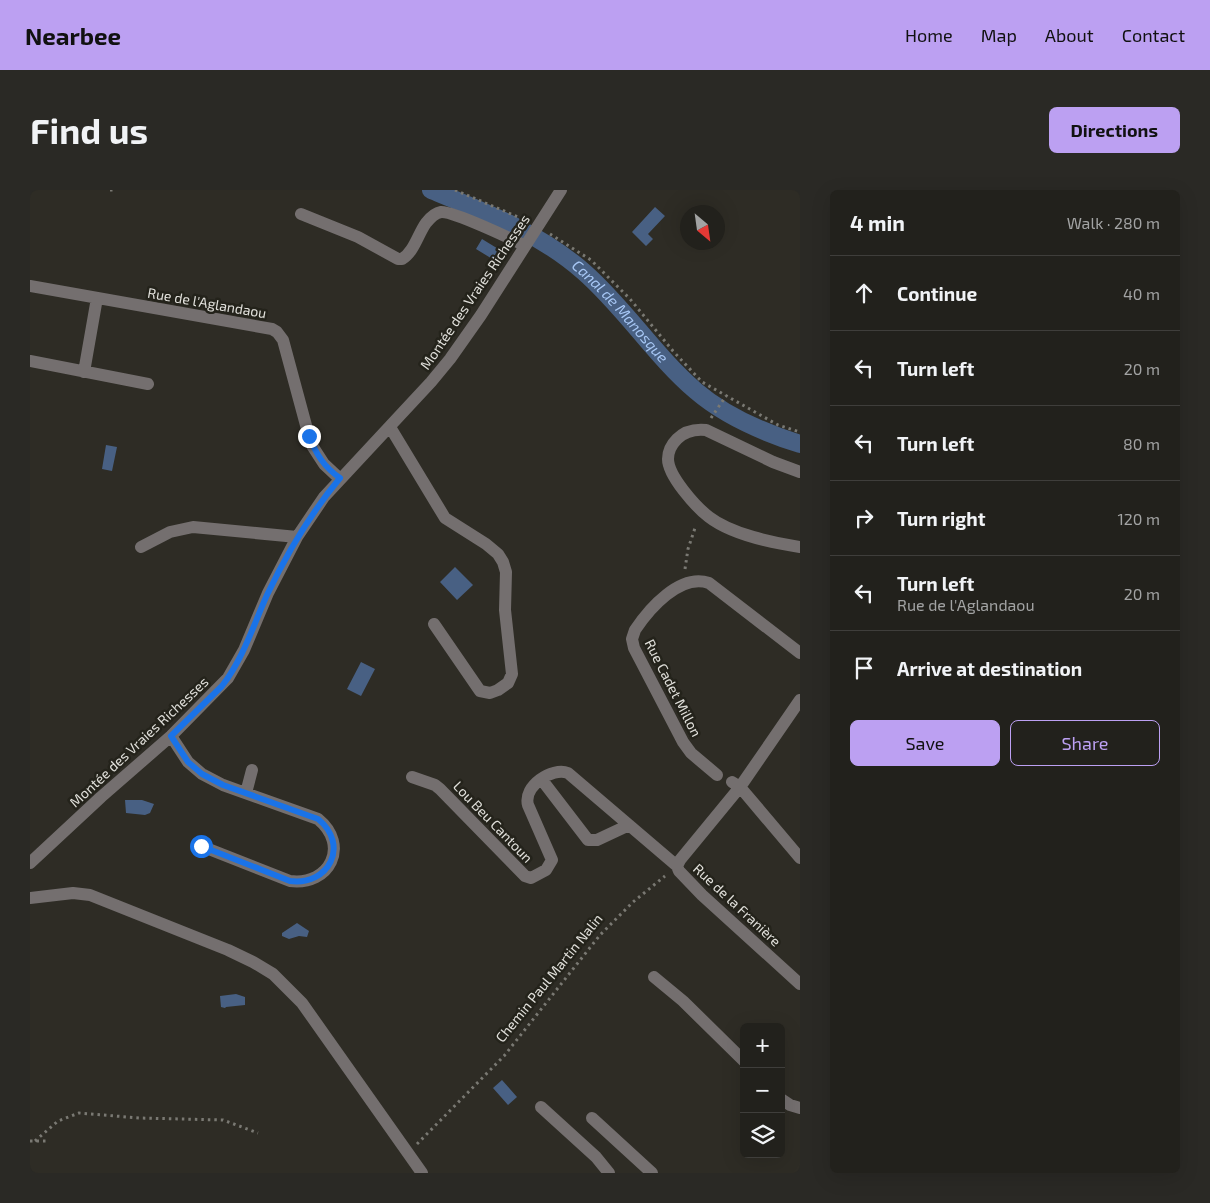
<!DOCTYPE html>
<meta charset="utf-8">
<style>
body{margin:0;font-family:"Exo 2",sans-serif;background:#2a2925;color:#f1f3f6}
.controls{position:absolute;right:15px;bottom:15px;display:grid;overflow:hidden;border-radius:8px;box-shadow:0 5px 20px #0002}
.controls button{width:45px;height:45px;display:grid;place-items:center;padding:0;border:0;border-bottom:1px solid #3f3e3b;background:#22211c;color:#f1f3f6;font:25px sans-serif}
.compass{position:absolute;left:650px;top:15px;width:45px;height:45px;border-radius:50%;background:#22211c;box-shadow:0 5px 20px #0002;rotate:151deg}
.stop{position:absolute;width:15px;height:15px;margin:-11px;border:4px solid #1a73e8;border-radius:50%;background:#fff}
.stop.end{background:#1a73e8;border-color:#fff;box-shadow:0 1px 5px #0008}
.list{margin:0;padding:0;list-style:none}
h2{display:flex;justify-content:space-between;align-items:center;height:65px;margin:0;padding:0 20px;font-size:21px}
h2 small{font-size:16px;font-weight:400;color:#a2a3a3}
.list li{display:grid;grid-template-columns:32px 1fr auto;gap:15px;align-items:center;box-sizing:border-box;height:75px;padding:0 20px;border-top:1px solid #3f3e3b}
.list b{display:block;font-size:19px;white-space:nowrap}
.list p{margin:0;font-size:16px;white-space:nowrap;color:#a2a3a3}
.list em{font-size:16px;font-style:normal;color:#a2a3a3}
.actions{display:flex;gap:10px;padding:15px 20px}
.actions a{flex:1;padding:11px 0;border:1px solid #bca0f2;border-radius:8px;text-align:center;font-size:18px;color:#bca0f2}
.actions .main{background:#bca0f2;color:#111}
.icon{flex:none;width:28px;height:28px;fill:none;stroke:currentColor;stroke-width:2;stroke-linecap:round;stroke-linejoin:round}
.map{position:relative;flex:none;width:770px;height:983px;overflow:hidden;border-radius:8px}
header{display:flex;align-items:center;gap:30px;box-sizing:border-box;height:70px;padding:0 25px;background:#bca0f2;color:#111}
header strong{font-size:24px}
nav{display:flex;gap:28px;margin-inline-start:auto;font-size:18px}
.intro{display:flex;align-items:center;justify-content:space-between;box-sizing:border-box;height:120px;padding:0 30px}
h1{margin:0;font-size:35px}
.button{padding:12px 22px;border-radius:8px;background:#bca0f2;color:#111;font-size:18px;font-weight:700}
main{display:flex;gap:30px;padding:0 30px}
aside{flex:1;background:#22211c;border-radius:8px;box-shadow:0 5px 20px #0002}
.map>svg:first-child{display:block}
</style>
<header>
<strong>Nearbee</strong>
<nav><a>Home</a><a>Map</a><a>About</a><a>Contact</a></nav>
</header>
<div class="intro"><h1>Find us</h1><a class="button">Directions</a></div>
<main>
<div class="map">
<svg width="770" height="983" viewBox="0 0 770 983">
<rect width="100%" height="100%" fill="#2e2c25"/>
<path fill="#486083" d="M625,17L635,26L618,44L623,49L616,56L602,42Z
M452,49L470,60L464,70L446,59Z
M76,255L87,257L82,281L72,279Z
M425,377L443,395L427,410L410,392Z
M331,472L345,479L331,506L317,499Z
M95,610H112L124,614L120,623L115,625L96,623Z
M267,733L279,741L277,747L269,746L259,749L252,746V743Z
M206,804L215,807V815L196,817L195,818L191,817L190,806Z
M472,890L487,907L478,915L463,898Z"/>
<g fill="none" stroke-linecap="round" stroke-linejoin="round">
<path stroke="#486083" stroke-width="18" id="s1" d="M401,0C455,22 510,43 554,82C595,118 625,166 666,201C694,225 735,243 770,254"/>
<path stroke="#7a7973" stroke-width="3" stroke-dasharray="2.5 4" stroke-linecap="butt" d="M80,0H83
M425,0L495,30
M520,44L561,70L600,109L643,161L672,192L748,235L770,242
M681,228L696,206
M655,379L658,359L666,335
M0,951H16
M5,951L28,931L49,923L109,928L193,930L228,943
M387,954L474,866L570,745L603,712L635,686"/>
<path stroke="#746f6f" stroke-width="12" d="M271,24L328,47L368,69H372C384,62 388,44 396,33C400,28 405,23 411,22C423,21 482,49 495,56
M0,96L242,139L247,142L253,150L277,239L283,257L294,274L310,289
M0,171L118,194
M54,182L67,108
M360,237L415,328L456,354L468,364L473,372L476,382L475,420L482,484L478,493L468,500L460,503L450,501L404,434
M770,282L743,272L676,240C666,239 655,241 647,249C642,254 638,261 638,269C638,286 666,317 679,327C701,344 743,353 770,357
M111,357L140,342L163,337L267,347
M141,546L158,572L172,584L193,595L288,629C320,655 300,696 260,691L171,656
M687,585L661,563L653,552L604,458L602,449L605,440C619,419 650,383 679,393L770,463
M382,587L405,595L410,599L495,686L501,688L516,680L522,670L498,615C493,596 522,577 538,583L647,676L649,681L672,705L770,794
M512,590L558,650H567L599,635
M702,592L710,597L770,668
M216,603L222,580
M0,673L71,607L141,546L198,488L214,460L238,403L267,347L294,307L401,192L420,169L451,125L531,0
M647,676L650,670L710,597L770,510
M0,708L43,703L60,705L198,760L223,772L243,784L272,813L392,983
M624,787L653,811L714,871
M751,909L760,915L770,918
M511,917L566,967L579,983
M562,928L622,983"/>
</g>
<g fill="none" stroke-linecap="round" stroke-linejoin="round">
<path stroke="#1a73e8" stroke-width="6" d="M171,656L260,691C299,696 320,655 288,629L193,595L172,584L158,572L141,546L192,496C213,469 223,436 237,405C257,363 280,324 310,288C294,277 286,264 279,246"/>
</g>
<g text-anchor="middle" stroke-width="5" stroke-linejoin="round" paint-order="stroke">
<g font-size="14" fill="#e1e0db" stroke="#24231b">
<text transform="translate(445 102) rotate(-56)" y="5">Montée des Vraies Richesses</text>
<text transform="translate(177 113) rotate(10)" y="5">Rue de l'Aglandaou</text>
<text transform="translate(643 498) rotate(63)" y="5">Rue Cadet Millon</text>
<text transform="translate(109 552) rotate(-43)" y="5">Montée des Vraies Richesses</text>
<text transform="translate(463 632) rotate(46)" y="5">Lou Beu Cantoun</text>
<text transform="translate(707 715) rotate(43)" y="5">Rue de la Franière</text>
<text transform="translate(519 788) rotate(-51)" y="5">Chemin Paul Martin Nalin</text>
</g>
<g font-size="15" font-style="italic" fill="#a7c7f5" stroke="#24231b">
<text dy="5" stroke="none"><textPath href="#s1" startOffset="228">Canal de Manosque</textPath></text>
</g>
</g>
</svg>
<div class="controls">
<button>+</button>
<button>−</button>
<button><svg class="icon" aria-label="layers" viewBox="0 0 24 24"><path d="M12 4l9 5-9 5-9-5zM3 14l9 5 9-5"/></svg></button>
</div>
<svg class="compass" viewBox="-18 -18 36 36"><path d="M0-13l5 13h-10z" fill="#e53935"/><path d="M0 13l5-13h-10z" fill="#a2a3a3"/></svg>
<div class="stop" style="left:171px;top:656px"></div>
<div class="stop end" style="left:279px;top:246px"></div>
</div>
<aside>
<h2>4 min<small>Walk · 280 m</small></h2>
<ul class="list">
<li><svg class="icon" aria-label="ahead" viewBox="0 0 24 24"><path d="M12 20V5M6 11l6-6 6 6"/></svg><div><b>Continue</b></div><em>40 m</em></li>
<li><svg class="icon" aria-label="left" viewBox="0 0 24 24"><path d="M17 20v-9H6M10 6l-5 5 5 5"/></svg><div><b>Turn left</b></div><em>20 m</em></li>
<li><svg class="icon" aria-label="left" viewBox="0 0 24 24"><path d="M17 20v-9H6M10 6l-5 5 5 5"/></svg><div><b>Turn left</b></div><em>80 m</em></li>
<li><svg class="icon" aria-label="right" viewBox="0 0 24 24"><path d="M7 20v-9h11M14 6l5 5-5 5"/></svg><div><b>Turn right</b></div><em>120 m</em></li>
<li><svg class="icon" aria-label="left" viewBox="0 0 24 24"><path d="M17 20v-9H6M10 6l-5 5 5 5"/></svg><div><b>Turn left</b><p>Rue de l'Aglandaou</p></div><em>20 m</em></li>
<li><svg class="icon" aria-label="arrive" viewBox="0 0 24 24"><path d="M6 21V4h12l-3 4 3 4H6"/></svg><div><b>Arrive at destination</b></div></li>
</ul>
<div class="actions"><a class="main">Save</a><a>Share</a></div>
</aside>
</main>
